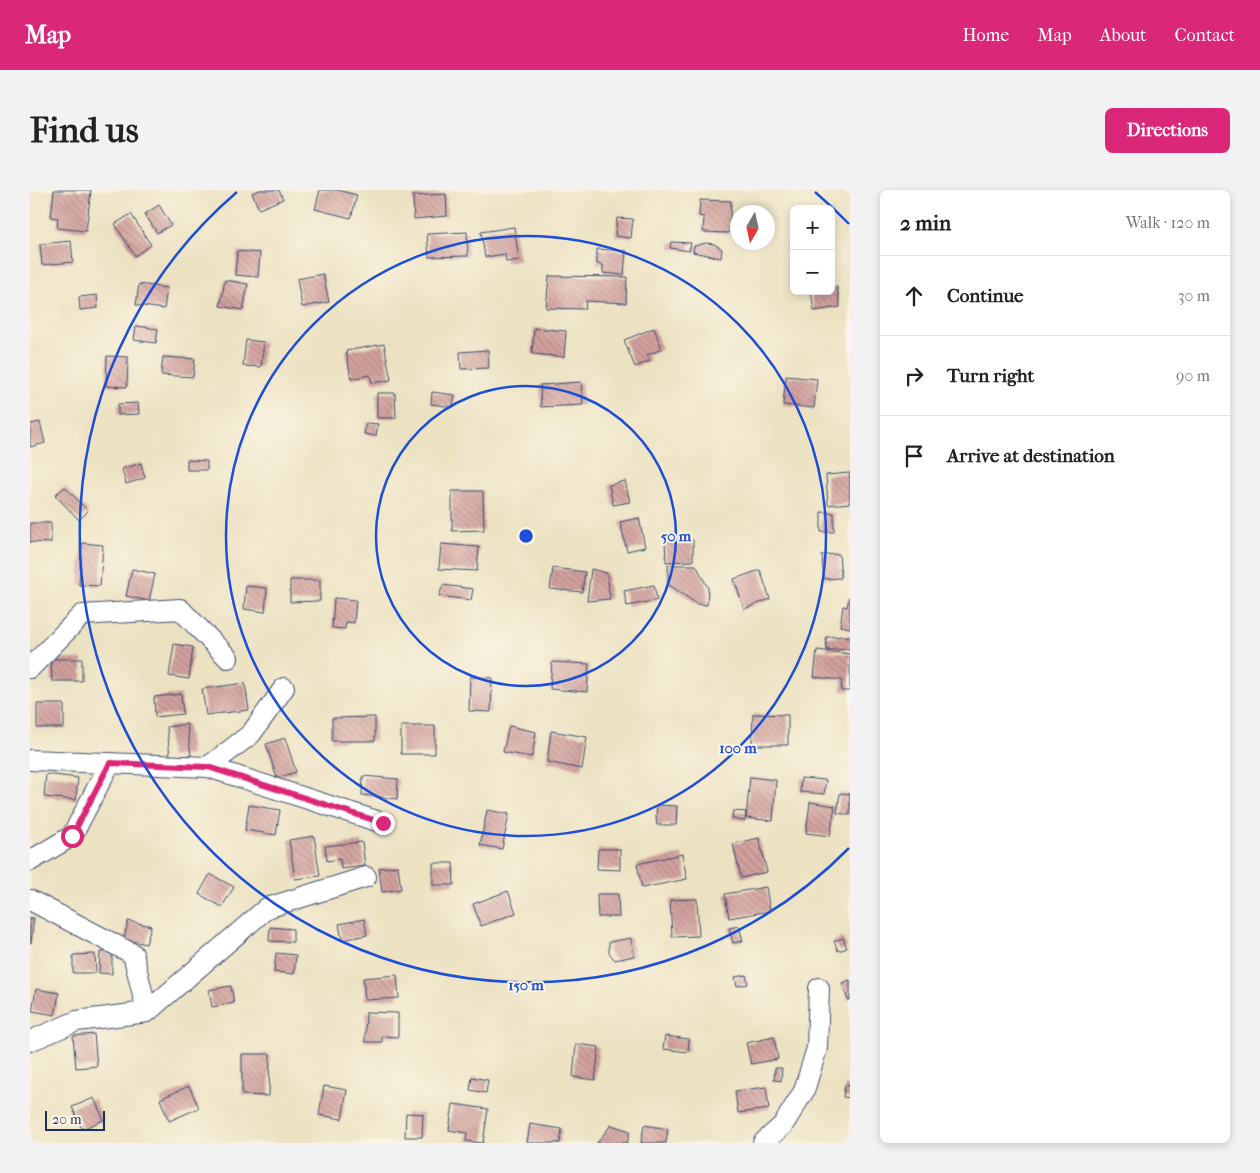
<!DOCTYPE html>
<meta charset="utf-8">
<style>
body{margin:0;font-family:"IM FELL French Canon",serif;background:#f2f2f2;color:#222}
.controls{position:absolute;right:15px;top:15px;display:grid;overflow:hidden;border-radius:8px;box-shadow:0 2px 8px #0003}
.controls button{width:45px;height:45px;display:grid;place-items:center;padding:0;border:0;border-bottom:1px solid #e0e0e0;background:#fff;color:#222;font:25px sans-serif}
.compass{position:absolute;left:700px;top:15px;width:45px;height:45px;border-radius:50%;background:#fff;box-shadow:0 2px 8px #0003;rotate:189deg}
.scale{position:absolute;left:15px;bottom:12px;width:60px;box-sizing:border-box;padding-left:5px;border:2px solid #1b2f5e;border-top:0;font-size:14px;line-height:18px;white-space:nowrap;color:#1b2f5e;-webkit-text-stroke:4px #fcf5e5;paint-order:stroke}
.stop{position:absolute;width:15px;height:15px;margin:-11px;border:4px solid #db2777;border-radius:50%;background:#fff}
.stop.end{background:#db2777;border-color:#fff;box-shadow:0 1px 5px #0008}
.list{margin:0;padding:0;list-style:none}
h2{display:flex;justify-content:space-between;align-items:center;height:65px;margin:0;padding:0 20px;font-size:21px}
h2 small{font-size:16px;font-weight:400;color:#767676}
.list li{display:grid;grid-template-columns:32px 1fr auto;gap:15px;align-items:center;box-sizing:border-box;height:80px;padding:0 20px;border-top:1px solid #e0e0e0}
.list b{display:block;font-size:19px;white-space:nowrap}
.list em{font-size:16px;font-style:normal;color:#767676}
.icon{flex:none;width:28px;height:28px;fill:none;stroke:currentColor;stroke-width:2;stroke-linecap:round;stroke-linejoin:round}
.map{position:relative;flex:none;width:820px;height:953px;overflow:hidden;border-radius:8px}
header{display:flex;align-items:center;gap:30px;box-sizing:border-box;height:70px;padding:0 25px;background:#db2777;color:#fff}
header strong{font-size:24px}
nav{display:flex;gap:28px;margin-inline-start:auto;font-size:18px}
.intro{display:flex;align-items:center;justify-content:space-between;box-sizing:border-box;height:120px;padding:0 30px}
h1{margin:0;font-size:35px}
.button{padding:12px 22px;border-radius:8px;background:#db2777;color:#fff;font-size:18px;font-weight:700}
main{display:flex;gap:30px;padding:0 30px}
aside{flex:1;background:#fff;border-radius:8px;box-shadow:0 2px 8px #0003}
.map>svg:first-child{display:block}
</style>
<header>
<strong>Map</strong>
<nav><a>Home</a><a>Map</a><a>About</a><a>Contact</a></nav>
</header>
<div class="intro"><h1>Find us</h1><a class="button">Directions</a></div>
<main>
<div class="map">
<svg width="820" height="953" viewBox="0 0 820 953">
<defs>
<pattern id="building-back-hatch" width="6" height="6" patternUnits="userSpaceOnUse" patternTransform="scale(1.25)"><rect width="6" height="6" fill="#d3a19e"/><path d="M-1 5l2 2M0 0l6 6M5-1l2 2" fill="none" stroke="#aa8484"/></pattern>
</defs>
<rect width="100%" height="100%" fill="#fcf5e5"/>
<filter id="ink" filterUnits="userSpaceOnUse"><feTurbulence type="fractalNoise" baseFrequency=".02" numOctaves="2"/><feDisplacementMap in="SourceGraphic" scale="10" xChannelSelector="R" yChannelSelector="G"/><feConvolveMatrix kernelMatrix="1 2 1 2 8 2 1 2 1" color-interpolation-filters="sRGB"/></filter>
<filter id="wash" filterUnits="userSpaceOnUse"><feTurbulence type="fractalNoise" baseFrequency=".0096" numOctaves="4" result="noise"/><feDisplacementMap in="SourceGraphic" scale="20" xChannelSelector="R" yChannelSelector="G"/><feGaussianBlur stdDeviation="1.12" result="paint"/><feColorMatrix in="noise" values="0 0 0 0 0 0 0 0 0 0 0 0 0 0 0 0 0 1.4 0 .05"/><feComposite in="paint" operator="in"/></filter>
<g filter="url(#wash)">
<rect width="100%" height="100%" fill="#ece2c2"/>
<g id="blocks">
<path fill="url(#building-back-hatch)" d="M24,0H61L56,41L27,38L28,28L21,27Z
M230,0H249L253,9L229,19L222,3Z
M290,0H307L327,5L321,28L285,19Z
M416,4L417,26L384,29L383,6Z
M670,10L701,11L699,43L673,42L674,27L669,26Z
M129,15L141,35L127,43L115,24Z
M101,24L121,55L105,66L85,34Z
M587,28L603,29L601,48L585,46Z
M484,37L489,70L476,72L475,64L455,67L451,42Z
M437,42L438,66L399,67L397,44Z
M41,51L43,72L12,75L10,54Z
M641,52L661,53L659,61L640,58Z
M676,53L684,54L692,59L691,68L663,62L664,56Z
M567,59L596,61L594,85L573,83V75L567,74Z
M207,61L230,63L228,87L205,85Z
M293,84L299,112L272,117L267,89Z
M519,86L597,87L596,113L556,111L555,119L516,118Z
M195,90L218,94L213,120L190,116Z
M109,94L137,98L134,119L106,115Z
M807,97L810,117L784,121L781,101H801V98Z
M67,105L68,118L50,120L49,107Z
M106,136L128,139L126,153L104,150Z
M504,138L536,141L534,167L502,164Z
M624,138L632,159L617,165L620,171L605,177L594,150Z
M216,150L234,152L231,177L213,176Z
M354,154L361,190L342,193L340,185L321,189L316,161Z
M458,160L459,178L431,179L430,162Z
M77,166L98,167L97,197L76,196Z
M133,167L165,169L163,187L131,185Z
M756,186L787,189L784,218L753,215Z
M551,192L553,215L511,217L510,195Z
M402,202L425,205L423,217L401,214Z
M347,203H365L366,228H347Z
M108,213L109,224L88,225V214Z
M10,232L15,253L0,257V234Z
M336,233L348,234L346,246L334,244Z
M157,270L177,271V280H157Z
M111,273L115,288L96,294L92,279Z
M820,283V313L798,315L796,285Z
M595,291L600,312L583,315L579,295Z
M35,297L58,321L49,330L25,305Z
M422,301H453L454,340L422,341Z
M791,322L804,323V342H791Z
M609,328L615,357L597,361L590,332Z
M0,333H21V353L0,352Z
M663,350V371L636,372L635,351Z
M52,353L73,355L70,396L49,395Z
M411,354L449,357L447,381L409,379Z
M809,364L811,388L794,389L792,365Z
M638,375H666L678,398L677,415L667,414L638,394Z
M523,378L555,382L552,402L520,399Z
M102,379L125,384L119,411L96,406Z
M561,379L577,383L580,409L557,411Z
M730,380L740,409L714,419L704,389Z
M260,390H290V411L260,412Z
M413,395L443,399L441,410L409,406Z
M624,395L627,410L597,416L594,401Z
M216,396L237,398L235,422L214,419Z
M819,407H820V438L810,436L813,416L817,417Z
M304,408L326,410L324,433L316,432L315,439L302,438Z
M820,446V459L797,460L796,447Z
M144,454L163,457L159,489L139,486Z
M787,460L820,464V501H811L812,490L784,487Z
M21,469H52V491H22Z
M522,472L559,474L557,502L520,499Z
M440,487L462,488L461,522L439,521Z
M215,493L219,520L176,525L172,499Z
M151,504L153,524L125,527L124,507Z
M7,514H34V538H7Z
M723,524L758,525V555H722Z
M345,527V551H302V528Z
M157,534L161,565L140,567L137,537Z
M371,536H405V564H371Z
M479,536L506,542L502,567L473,562Z
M521,541L557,547L552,579L517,572Z
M255,548L266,582L247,588L236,554Z
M16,584L48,588L46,610L14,607Z
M333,586L368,589L367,609L332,605Z
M720,587L746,590L743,631L716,628Z
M771,588L796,590L794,604L770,602Z
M810,603L820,604V625L807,623Z
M780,612L805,616L800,646L776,643Z
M219,615L250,620L246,645L215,640Z
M627,615L647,616L646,635H627L626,627Z
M457,620L479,624L472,659L450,655Z
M703,621L716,622L715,631L702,629Z
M284,646L290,686L265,689L259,650Z
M729,648L737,682L711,688L703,654Z
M332,652L335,676L311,679L310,669L297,671L295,656Z
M568,659H590V680L567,679Z
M652,664L657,689L612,698L607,674Z
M403,673H423L424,695H403Z
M368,676L371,699L352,702L349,678Z
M180,684L204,697L192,717L169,704Z
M736,697L740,721L699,728L695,704Z
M478,701L486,723L451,736L443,714Z
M567,704H588L589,727H568Z
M667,709L669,746L642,747L640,710Z
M0,728H4L1,753H0Z
M334,729L337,745L312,750L309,734Z
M98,731L121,736L116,754L94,749Z
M709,736L713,751L703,753L699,738Z
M240,737L263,739V752L239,751Z
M601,748L604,766L585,770L579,763V752Z
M813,748L817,758L808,761L804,751Z
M70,762H82V784L69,783Z
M246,763L266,765L264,784L244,782Z
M65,764L66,783H43V765Z
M367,785L369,808L335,810L333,788Z
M716,785L718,794L707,796L705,787Z
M820,790V810H818L812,793Z
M201,796L204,813L182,817L179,800Z
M6,799L29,803L25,825L2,821Z
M336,822L368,823V847L352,846V852H335Z
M64,844L67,876L46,878L43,846Z
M635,846L659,849L658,862L633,859Z
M744,847L748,869L721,874L716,853Z
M546,854L569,857L565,890L543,887Z
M212,864H240L239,906L212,905Z
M745,878H752L751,891L744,890Z
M442,887L458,890L456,903L440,900Z
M815,895L820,896V908L813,907Z
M159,896L169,918L139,931L130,909Z
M294,896L317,900L312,929L289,925Z
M736,897L739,919L708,923L705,901Z
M64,908L74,930L52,939L42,917Z
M423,914L458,919L453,953L436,951L437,943L419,940Z
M376,923L393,924L392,947H375Z
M500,934L532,939L530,953H497Z
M581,935L600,941L597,953H567Z
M614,935L638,939L636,953H611Z"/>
</g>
</g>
<g filter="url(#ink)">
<use href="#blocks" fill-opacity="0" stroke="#3a4a6d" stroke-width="1"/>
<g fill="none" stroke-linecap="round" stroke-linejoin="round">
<g stroke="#3a4a6d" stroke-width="22">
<path id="minor" d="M0,478L52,425L150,419L198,468
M0,570L178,577L353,633
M178,577L221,544L254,498
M0,671L42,646L80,573
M0,710L103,764L117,822
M0,851L47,831L117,822L237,718L336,687
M733,953L753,935L774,901L787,858L789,798"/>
</g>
<use href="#minor" stroke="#fff" stroke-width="20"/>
</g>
</g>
<g fill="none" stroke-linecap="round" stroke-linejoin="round" filter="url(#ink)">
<path stroke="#db2777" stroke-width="6" d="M42,646L80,573L178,577L353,633"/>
</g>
<g fill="none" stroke="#1d4ed8" stroke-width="2.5">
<circle cx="496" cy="346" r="150"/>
<circle cx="496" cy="346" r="300"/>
<path d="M819 658A449 449 0 1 1 207 2M785 2A449 449 0 0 1 819 34"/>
</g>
<circle cx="496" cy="346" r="8" fill="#1d4ed8" stroke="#fcf5e5" stroke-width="2.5"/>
<g font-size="15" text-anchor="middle" font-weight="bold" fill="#1d4ed8" stroke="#fcf5e5" stroke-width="4" stroke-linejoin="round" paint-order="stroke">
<text x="646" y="351">50 m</text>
<text x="708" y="563">100 m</text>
<text x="496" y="800">150 m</text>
</g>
</svg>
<div class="controls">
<button>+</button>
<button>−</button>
</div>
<svg class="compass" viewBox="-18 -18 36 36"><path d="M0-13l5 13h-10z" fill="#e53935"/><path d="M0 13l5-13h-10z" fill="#767676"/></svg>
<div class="scale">20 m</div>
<div class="stop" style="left:42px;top:646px"></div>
<div class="stop end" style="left:353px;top:633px"></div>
</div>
<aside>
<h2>2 min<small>Walk · 120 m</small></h2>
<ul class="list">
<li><svg class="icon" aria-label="ahead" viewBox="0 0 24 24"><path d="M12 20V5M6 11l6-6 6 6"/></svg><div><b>Continue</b></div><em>30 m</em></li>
<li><svg class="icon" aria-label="right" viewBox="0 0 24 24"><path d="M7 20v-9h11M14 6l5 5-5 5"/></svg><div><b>Turn right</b></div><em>90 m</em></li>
<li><svg class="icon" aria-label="arrive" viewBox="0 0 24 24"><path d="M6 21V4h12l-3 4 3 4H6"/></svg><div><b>Arrive at destination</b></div></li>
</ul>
</aside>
</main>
